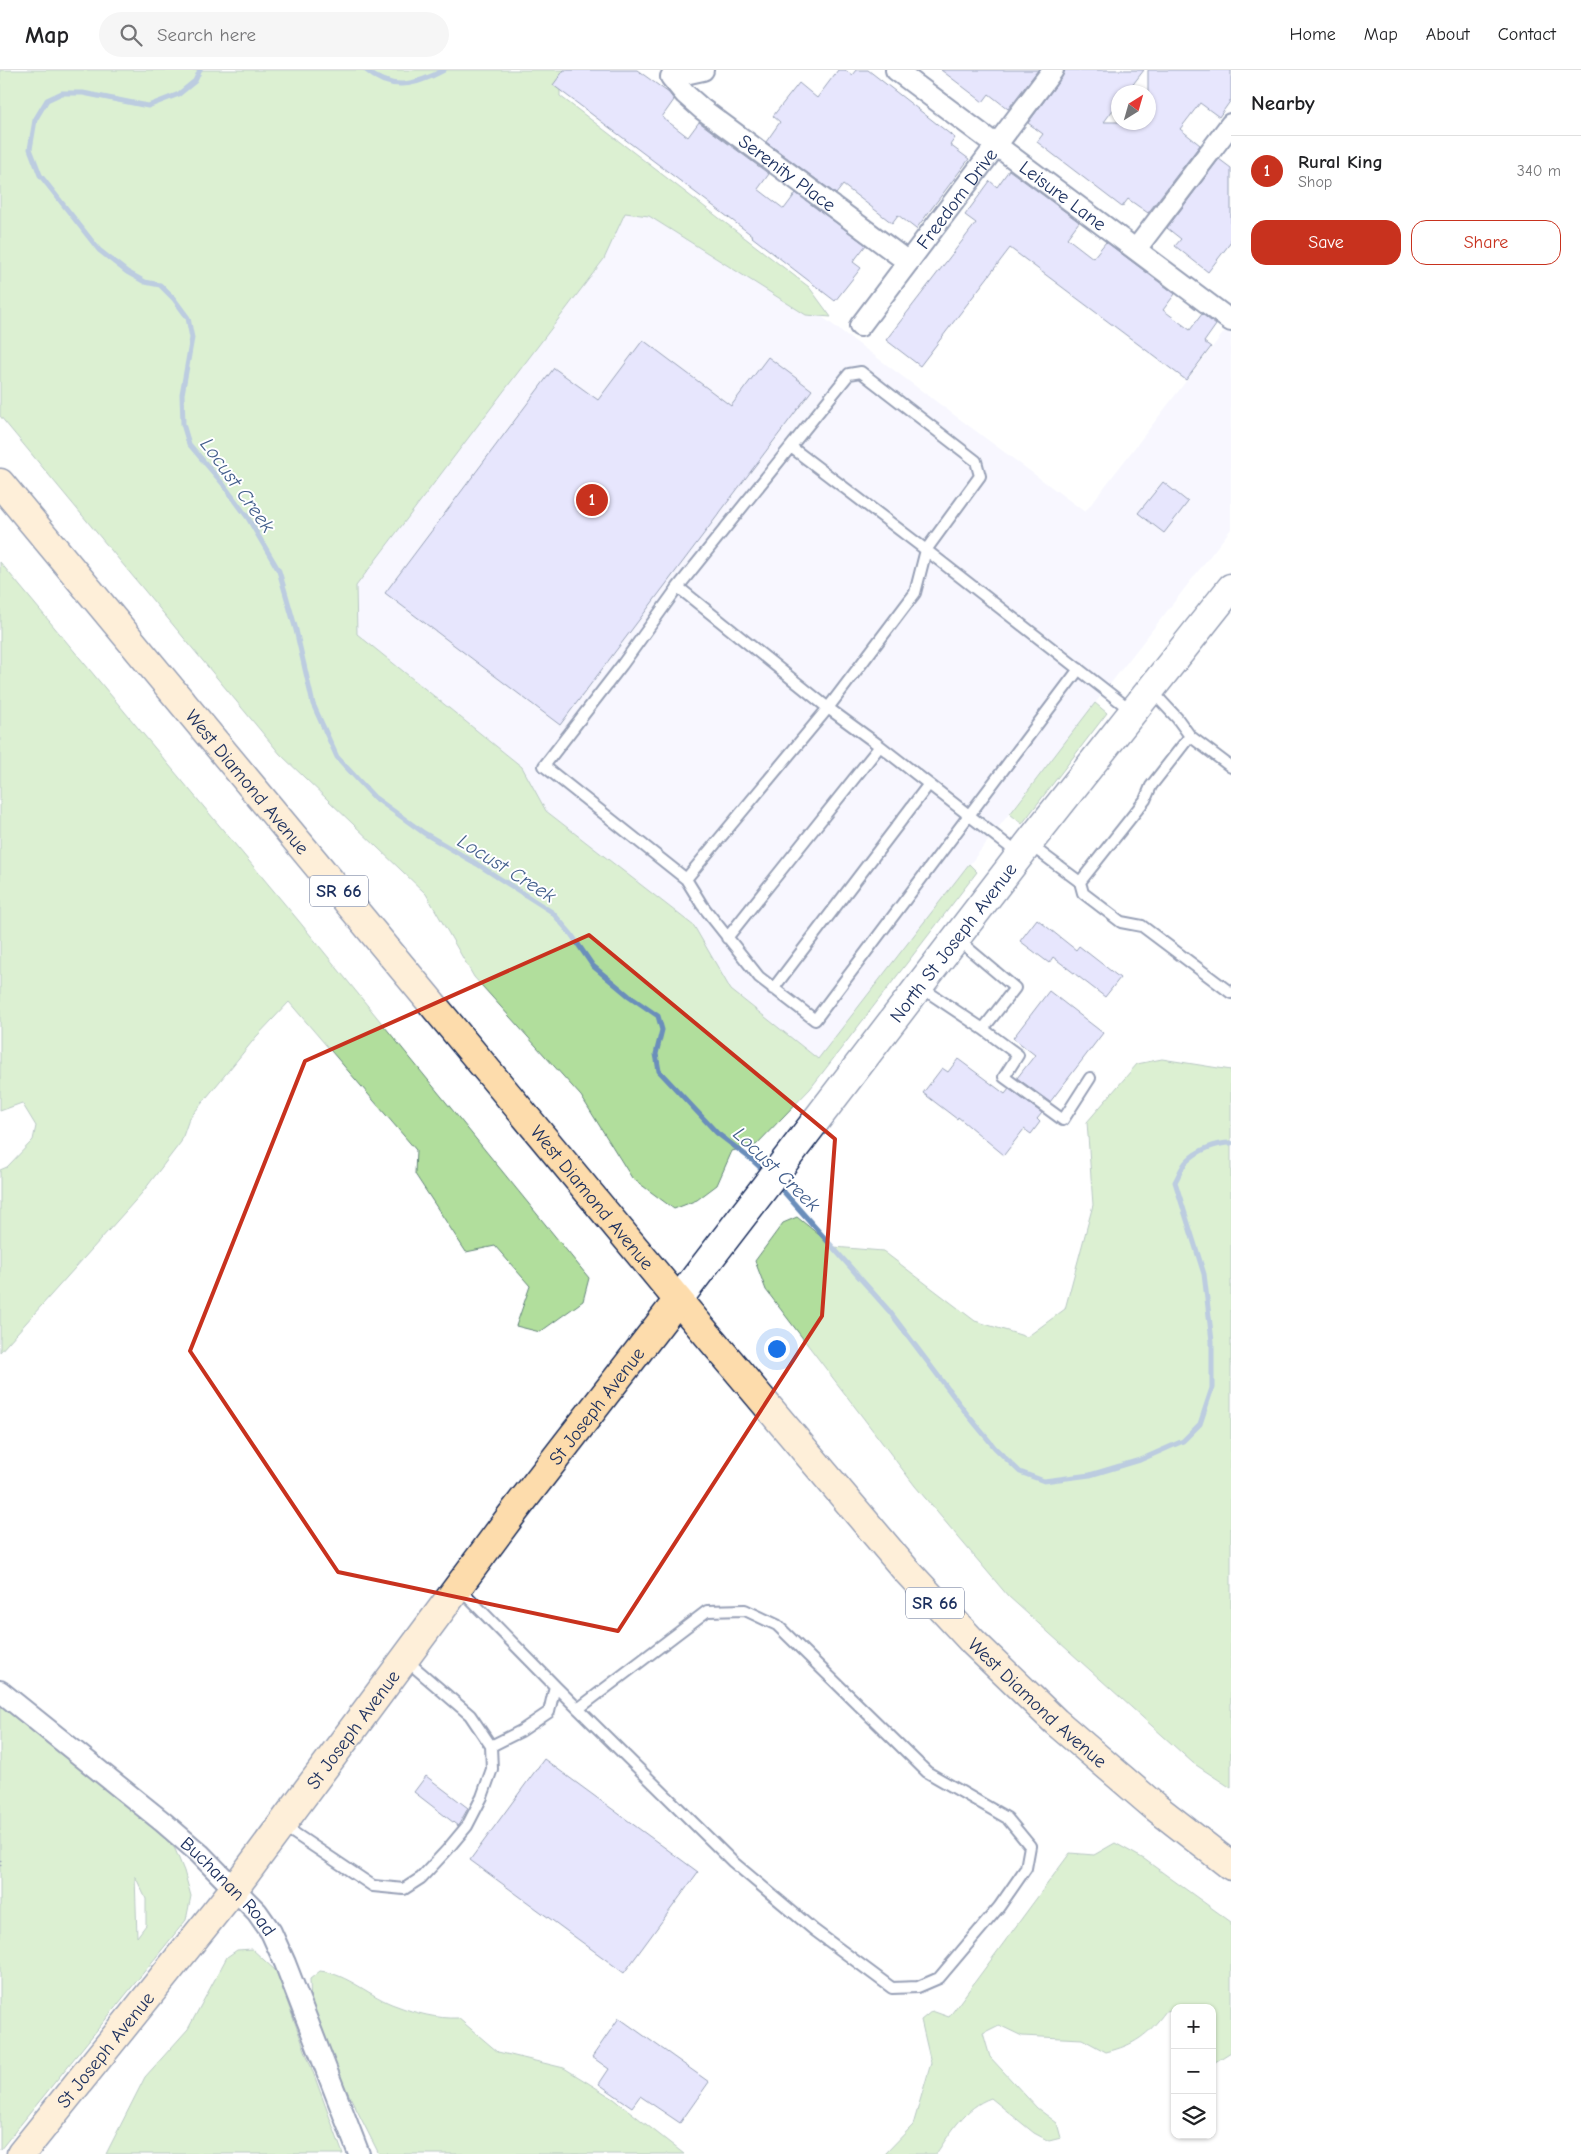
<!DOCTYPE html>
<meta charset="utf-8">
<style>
body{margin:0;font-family:"Comic Neue",sans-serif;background:#f6f6f6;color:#202124}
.controls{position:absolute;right:15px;bottom:15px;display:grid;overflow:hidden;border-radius:10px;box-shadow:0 1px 4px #0004}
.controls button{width:45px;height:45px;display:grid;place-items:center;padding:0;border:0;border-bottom:1px solid #e0e0e0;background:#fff;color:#202124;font:25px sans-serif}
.compass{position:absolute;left:1111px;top:15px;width:45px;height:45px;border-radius:50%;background:#fff;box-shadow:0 1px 4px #0004;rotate:37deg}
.you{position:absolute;left:776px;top:1278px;width:18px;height:18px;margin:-12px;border:4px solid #fff;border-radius:50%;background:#1a73e8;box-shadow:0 0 0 8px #1a73e833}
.badge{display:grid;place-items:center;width:32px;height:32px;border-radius:50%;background:#c8321e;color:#fff;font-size:16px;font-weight:700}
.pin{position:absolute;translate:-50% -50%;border:2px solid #fff;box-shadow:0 1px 5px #0006}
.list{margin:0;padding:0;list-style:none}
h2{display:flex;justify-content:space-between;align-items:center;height:65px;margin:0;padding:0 20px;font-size:21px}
h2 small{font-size:16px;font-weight:400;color:#757577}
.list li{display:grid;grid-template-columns:32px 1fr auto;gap:15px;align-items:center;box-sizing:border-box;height:70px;padding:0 20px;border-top:1px solid #e0e0e0}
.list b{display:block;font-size:19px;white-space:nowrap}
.list p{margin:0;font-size:16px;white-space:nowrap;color:#757577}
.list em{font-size:16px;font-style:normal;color:#757577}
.actions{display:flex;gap:10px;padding:15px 20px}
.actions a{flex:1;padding:11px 0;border:1px solid #c8321e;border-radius:15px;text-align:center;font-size:18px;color:#c8321e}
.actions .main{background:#c8321e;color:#fff}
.icon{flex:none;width:28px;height:28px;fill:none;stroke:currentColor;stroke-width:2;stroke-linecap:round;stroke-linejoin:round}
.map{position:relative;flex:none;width:1231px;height:2084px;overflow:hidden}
header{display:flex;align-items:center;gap:30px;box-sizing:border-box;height:70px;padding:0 25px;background:#fff;border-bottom:1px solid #e0e0e0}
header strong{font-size:24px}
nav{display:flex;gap:28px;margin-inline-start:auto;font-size:18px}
.search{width:350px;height:45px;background:#f6f6f6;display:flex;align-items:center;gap:12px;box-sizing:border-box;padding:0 18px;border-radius:28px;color:#757577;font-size:19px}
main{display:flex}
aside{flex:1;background:#fff}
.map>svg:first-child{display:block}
</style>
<header>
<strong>Map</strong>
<div class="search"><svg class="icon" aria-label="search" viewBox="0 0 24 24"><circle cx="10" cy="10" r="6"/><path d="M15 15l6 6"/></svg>Search here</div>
<nav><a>Home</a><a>Map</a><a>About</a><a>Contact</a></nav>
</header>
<main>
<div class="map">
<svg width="1231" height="2084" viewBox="0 0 1231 2084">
<rect width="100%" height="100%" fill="#fff"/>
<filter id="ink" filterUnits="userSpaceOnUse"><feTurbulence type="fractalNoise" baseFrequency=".02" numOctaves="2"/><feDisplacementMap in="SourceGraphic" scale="10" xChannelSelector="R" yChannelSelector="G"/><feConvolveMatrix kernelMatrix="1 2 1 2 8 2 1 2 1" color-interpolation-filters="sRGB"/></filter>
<g filter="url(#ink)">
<path fill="#efeefe" d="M625,143L649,146L806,244L821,246L1085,442L1231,253V459L818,989L731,920L694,856L546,741L522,697L356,564V515L604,189Z"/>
<path fill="#b1de9c" stroke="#66867d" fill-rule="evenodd" d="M0,0H573L560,13V26L809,217L831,247L806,245L649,146L625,143L604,189L356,516L357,564L522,697L546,741L694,856L731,920L818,989L969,794L977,802L810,1019L756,1075L732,1081L717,1115L697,1130L674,1139L632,1108L581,1026L474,907L426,824L280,684L0,346Z
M0,492L298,850L589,1208L583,1231L540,1262L516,1256L530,1216L495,1176L466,1182L415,1104L416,1080L289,932L256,967L189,1049L181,1072L142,1123L0,1282V1100L7,1097L33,1070L36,1056L22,1033L0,1041Z
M1095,633L1107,643L1022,754L1010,744Z
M1162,989L1231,1000V1718L1193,1693L1008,1526L915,1416L766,1220L755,1191L783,1153L797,1147L834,1177L883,1181L975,1251L1027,1267L1065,1239L1093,1135L1087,1052L1137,994Z
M0,1634L160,1760L175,1779L184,1801L191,1826L186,1850L0,2080ZM135,1806L146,1829V1855L137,1867Z
M1115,1773L1144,1789L1231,1852V1982L1212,1994V1938H1175V1940L1166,1941C1148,1965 1135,1975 1106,1982L1082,1969L1022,1966L999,1955L983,1963L990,1987L1037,2038L1057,2053L1061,2068L1049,2071L1034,2063L991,2028C965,2037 951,2062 936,2084H885L913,2055L931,1993L921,1950L932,1941L949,1947L1070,1783L1094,1785Z
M252,1879L276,1901L343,2084H106L145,2007L188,1959L227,1887L237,1880Z
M320,1901C348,1904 370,1927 397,1936C415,1943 438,1949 458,1948L498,1982L564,1998L614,2029L684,2084H379L324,1975L311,1938L310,1909Z"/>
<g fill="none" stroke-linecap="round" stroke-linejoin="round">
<path stroke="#6a8ebb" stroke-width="5" d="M200,0L195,11L179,24L148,36L83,23H62L47,30L35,50L30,79L40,105L99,180L127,202L145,212L160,215L174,229L188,248L192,268L182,324L183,354L189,374L223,414L248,448L279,501L296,560L313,634L337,687L374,727L424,763L477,794L552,842L571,864L593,896L629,926L658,946L662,960L656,984L659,1001L717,1063L751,1089L765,1102
M366,0C392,22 416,15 444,0
M776,1113L890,1242L967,1344L995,1378L1020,1402L1044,1411L1090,1405L1140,1390L1183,1371L1200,1354L1212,1318V1271L1204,1204L1175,1112C1179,1105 1182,1096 1187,1091C1198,1080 1216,1073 1231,1073"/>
</g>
<path fill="#c9c8fa" stroke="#1b2f5e" d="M564,0H637L669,23L674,30L662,47L688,67L699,52L769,104L758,119L784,139L796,123L866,175L853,192L861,198L835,231L752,167L753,166L553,15Z
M838,0H845L852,5L856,0H868L955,68L950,75L969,89L916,159L898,145L892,153L843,115L836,124L766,72L780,52L773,46L799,13L817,28Z
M941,0H1038L1008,39L989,24L983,32Z
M1065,0H1144L1127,22H1118V33L1104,52H1148V0H1231V30L1219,47L1200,33L1180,59L1200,75L1148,143L1128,129L1122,137L1037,72L1043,64L1028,53L1062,7Z
M1219,89L1231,98V172L1208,202L1175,176L1181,169L1167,158Z
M1009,100L1079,152L1067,168L1093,188L1106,172L1175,224L1163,240L1190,260L1202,244L1216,255L1204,272L1211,277L1186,310L1010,178L920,296L886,270L976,153L965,145L990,111L997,117Z
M643,270L731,336L768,287L812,320L560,655L385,523L554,298L598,330Z
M1163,412L1188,432L1164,463L1138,443Z
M1037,849L1076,880L1079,876L1120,908L1105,927L1053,887L1049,893L1020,871Z
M1049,921L1103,963L1050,1032L1017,1008L1035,985L1013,968Z
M958,989L1005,1024L1009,1019L1042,1043L1037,1049L1040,1052L1031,1064L1024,1059L1004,1085L958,1047L957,1049L923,1023L942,998L948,1002Z
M544,1689L698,1802L624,1903L470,1790Z
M426,1706L468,1738L458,1756L414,1722Z
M619,1948L709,2012L680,2053L640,2026L632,2037L599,2014L609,1999L592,1987Z"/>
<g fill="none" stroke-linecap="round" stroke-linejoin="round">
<g stroke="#1b2f5e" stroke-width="14">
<path id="service" d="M791,377L926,480L980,406L976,391L861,302L849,304L678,517L622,595L544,696L686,809L828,638L915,523L926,480L1132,641
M678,517L828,638L880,676L1020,785
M1190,666L1231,697
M1029,774L1080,812L1145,730L1151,716L1190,666L1177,648L1151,620
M686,809L702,835L759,907L815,950L1079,599
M1080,812L1083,823L1121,852L1142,856L1231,923
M727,868L880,676
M919,916L983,959L1015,918L957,869
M773,919L929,714
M983,959L1018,985L1004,1007L1063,1050L1090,1008
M459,1518L555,1616L549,1642L521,1661L491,1676
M555,1616L733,1792L814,1860L892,1918L918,1917L939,1908L999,1837L1026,1798L1030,1776L1007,1748L927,1702L777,1555L745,1540L707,1541L578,1639
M282,1755L373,1816L404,1819L421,1808L447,1780L467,1756L482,1727L492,1699L491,1676L470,1645L406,1590"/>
</g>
<g stroke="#1b2f5e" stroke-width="24">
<g id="minor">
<path id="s1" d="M703,0L671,7L685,24L702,39L908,192"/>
<path id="s2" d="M896,0L1231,251"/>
<path d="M1136,179L1231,54"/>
<path id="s3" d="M860,256L1053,0"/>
<path id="s4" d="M0,1621L163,1752L200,1784L257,1842L271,1862L285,1893L359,2084"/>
</g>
</g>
<g stroke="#1b2f5e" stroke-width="31">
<g id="secondary">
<path id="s5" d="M678,1230L1029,773L1231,518"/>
</g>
</g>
<g stroke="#1b2f5e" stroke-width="31">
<g id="primary">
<path id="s6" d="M0,413L678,1230L905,1499L973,1572L1056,1652L1154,1736L1231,1796"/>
<path id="s7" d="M21,2084L234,1819L510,1447L678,1230"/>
</g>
</g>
<path stroke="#1b2f5e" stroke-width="3" stroke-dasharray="1 4" stroke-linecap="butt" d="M0,1790V1797"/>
<use href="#service" stroke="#fff" stroke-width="10"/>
<use href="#minor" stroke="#fff" stroke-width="20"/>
<use href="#secondary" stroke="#fff" stroke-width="28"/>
<use href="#primary" stroke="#fddcac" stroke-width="28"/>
</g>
</g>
<path d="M0 0H1231V2084H0ZM589,865L835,1069L822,1246L618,1561L338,1502L190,1281L305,991Z" fill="#fff" fill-opacity=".55" fill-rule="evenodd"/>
<path fill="none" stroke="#c8321e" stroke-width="4" stroke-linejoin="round" d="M589,865L835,1069L822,1246L618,1561L338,1502L190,1281L305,991Z"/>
<g text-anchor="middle" stroke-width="4" stroke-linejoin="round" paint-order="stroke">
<g fill="#fff" stroke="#5f6d8e" stroke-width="1">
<rect x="310" y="805.5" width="58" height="31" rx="4"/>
<rect x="906" y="1517.5" width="58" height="31" rx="4"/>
</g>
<g font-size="18" font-weight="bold" fill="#1b2f5e">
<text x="339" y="827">SR 66</text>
<text x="935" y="1539">SR 66</text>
</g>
<g font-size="19" fill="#1b2f5e" stroke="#fff">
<text dy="7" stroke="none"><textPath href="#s1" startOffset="184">Serenity Place</textPath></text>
<text dy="7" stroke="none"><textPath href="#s2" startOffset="209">Leisure Lane</textPath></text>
<text dy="7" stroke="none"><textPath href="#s3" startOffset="160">Freedom Drive</textPath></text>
<text dy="7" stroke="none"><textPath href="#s6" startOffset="388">West Diamond Avenue</textPath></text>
<text dy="7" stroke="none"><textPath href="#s5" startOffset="451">North St Joseph Avenue</textPath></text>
<text dy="7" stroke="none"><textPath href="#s6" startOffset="928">West Diamond Avenue</textPath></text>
<text dy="7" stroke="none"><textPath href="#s7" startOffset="944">St Joseph Avenue</textPath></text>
<text dy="7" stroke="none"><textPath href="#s6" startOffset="1602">West Diamond Avenue</textPath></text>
<text dy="7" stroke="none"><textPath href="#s7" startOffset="539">St Joseph Avenue</textPath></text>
<text dy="7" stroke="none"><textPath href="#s4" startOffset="301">Buchanan Road</textPath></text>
<text dy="7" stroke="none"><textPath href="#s7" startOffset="134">St Joseph Avenue</textPath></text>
</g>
<g font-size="20" font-style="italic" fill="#425e8c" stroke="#fff">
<text transform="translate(238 415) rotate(54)" y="7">Locust Creek</text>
<text transform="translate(507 798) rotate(32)" y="7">Locust Creek</text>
<text transform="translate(777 1099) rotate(44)" y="7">Locust Creek</text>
</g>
</g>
</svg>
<div class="controls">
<button>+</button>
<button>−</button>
<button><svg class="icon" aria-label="layers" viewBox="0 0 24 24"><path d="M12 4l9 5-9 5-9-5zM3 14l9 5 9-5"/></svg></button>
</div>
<svg class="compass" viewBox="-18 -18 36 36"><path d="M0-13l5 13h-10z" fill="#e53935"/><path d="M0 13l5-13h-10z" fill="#757577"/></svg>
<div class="you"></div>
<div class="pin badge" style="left:592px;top:430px">1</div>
</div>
<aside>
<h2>Nearby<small></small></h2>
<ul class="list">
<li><span class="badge">1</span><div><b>Rural King</b><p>Shop</p></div><em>340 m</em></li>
</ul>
<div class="actions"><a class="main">Save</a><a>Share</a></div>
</aside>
</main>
